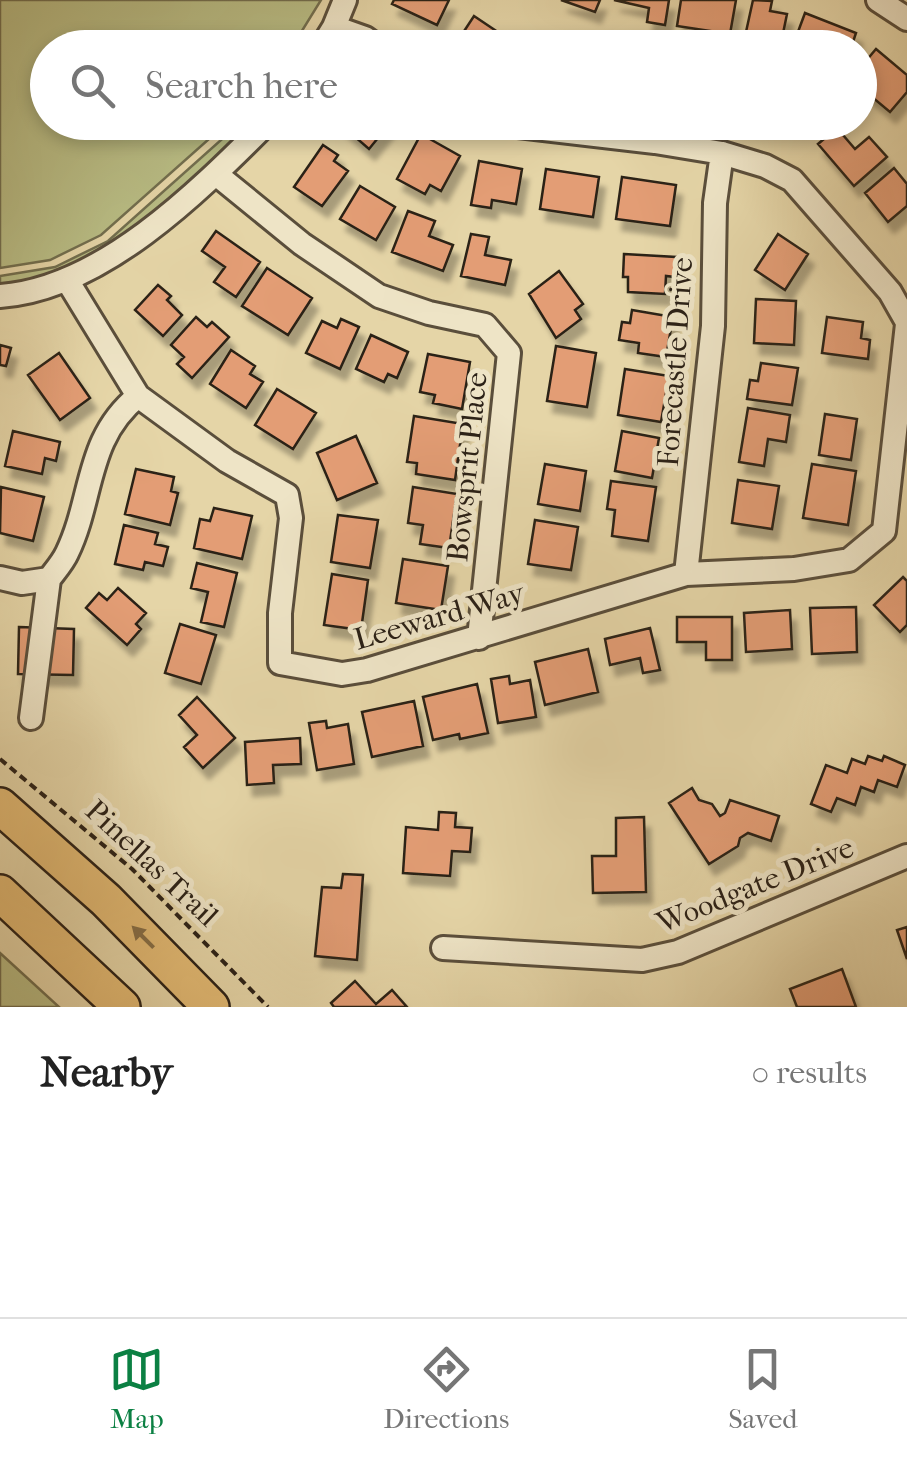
<!DOCTYPE html>
<style>
body{margin:0;font-family:"IM FELL French Canon",serif;background:#f2f2f2;color:#222}
.list{margin:0;padding:0;list-style:none}
h2{display:flex;justify-content:space-between;align-items:center;height:130px;margin:0;padding:0 40px;font-size:42px}
h2 small{font-size:32px;font-weight:400;color:#767676}
.icon{flex:none;width:55px;height:55px;fill:none;stroke:currentColor;stroke-width:2;stroke-linecap:round;stroke-linejoin:round}
.map{position:relative;flex:none;width:907px;height:1007px;overflow:hidden}
.search{position:absolute;background:#fff;box-shadow:0 5px 15px #0003;left:30px;right:30px;top:30px;height:110px;display:flex;align-items:center;gap:25px;box-sizing:border-box;padding:0 35px;border-radius:55px;color:#767676;font-size:38px}
.sheet{height:310px;background:#fff}
nav{display:flex;justify-content:space-around;align-items:center;box-sizing:border-box;height:140px;border-top:2px solid #e0e0e0;background:#fff;font-size:28px;color:#767676}
nav a{display:grid;justify-items:center;gap:5px}
nav .on{color:#0b8043}
.map>svg:first-child{display:block}
</style>
<div class="map">
<svg width="907" height="1007" viewBox="0 0 907 1007">
<defs>
<filter id="shadow"><feDropShadow dx="6" dy="11" stdDeviation="2.5" flood-color="#0004"/></filter>
</defs>
<rect width="100%" height="100%" fill="#e5d5a7"/>
<filter id="stains"><feTurbulence type="fractalNoise" baseFrequency=".002" numOctaves="4"/><feColorMatrix values="0 0 0 0 .2 0 0 0 0 .09 0 0 0 0 .02 0 0 0 .5 -.17"/></filter>
<radialGradient id="worn" r=".72"><stop offset=".6" stop-color="#630" stop-opacity="0"/><stop offset="1" stop-color="#630" stop-opacity=".3"/></radialGradient>
<path fill="#b8bc84" stroke="#726e4e" stroke-width="2.5" d="M0,0H321L292,47L48,48V122L227,123L101,235L50,260L0,268Z
M240,123H253C182,193 103,272 0,286V276L55,267L108,241Z
M0,953L59,1007H0Z"/>
<path fill="#e39d75" stroke="#2b2117" stroke-width="2.5" filter="url(#shadow)" d="M394,0H449L437,25L392,4Z
M561,0H600L595,12Z
M614,0H669L665,25L647,22L649,8Z
M681,0H736L730,34L677,26Z
M753,0L772,1L770,11L787,14L780,48L744,41Z
M805,13L856,33L851,48H792Z
M474,16L520,47L519,48H453Z
M876,49L907,75V92L890,112L860,87V68Z
M338,122H391L369,149Z
M837,128L855,149L869,137L887,157L854,186L818,144Z
M421,134L460,156L441,191L430,185L425,194L397,179Z
M323,145L338,155L334,161L348,171L322,206L294,187Z
M479,161L522,169L516,204L492,200L491,208L471,205Z
M894,168L907,184V206L888,222L865,193Z
M546,169L599,177L593,217L540,209Z
M622,177L676,185L670,226L616,219Z
M360,186L395,207L376,240L340,219Z
M408,211L435,221L429,236L453,245L443,271L392,252Z
M216,231L260,262L236,297L214,282L225,267L202,251Z
M471,234L489,237L485,255L511,260L505,285L461,276Z
M778,234L808,254L785,290L755,270Z
M624,254L676,257L675,277L666,276L665,294L628,292V277H623Z
M267,268L312,298L288,335L242,306Z
M559,271L583,304L575,310L581,319L556,338L529,294Z
M158,285L171,296L167,300L182,315L163,336L135,310Z
M756,299L796,301L794,345L754,343Z
M632,310L673,317L666,357L638,353L639,343L619,340L622,322L630,323Z
M196,317L207,327L212,322L229,337L192,378L177,364L184,357L171,345Z
M827,317L863,322L861,338L870,340L868,359L822,353Z
M341,319L359,327L340,369L306,353L322,321L337,328Z
M371,335L408,352L397,378L388,374L384,382L356,369Z
M0,345L11,348L6,366L0,365Z
M556,346L596,353L587,407L547,401Z
M231,350L255,366L250,374L263,382L246,408L210,384Z
M59,353L90,398L60,420L28,375Z
M428,354L470,362L462,409L433,403L435,395L420,392Z
M761,363L798,368L792,405L747,399L750,380L758,381Z
M625,369L669,376L661,422L618,415Z
M277,389L316,413L293,449L255,425Z
M748,408L790,415L786,442L768,439L764,466L739,462Z
M825,414L857,419L851,460L819,455Z
M414,416L463,424L455,480L416,474L417,463L407,462Z
M13,431L60,442L56,461L45,458L42,474L5,466Z
M622,431L659,438L652,478L615,471Z
M356,436L377,483L337,500L317,453Z
M545,464L586,471L580,511L538,504Z
M812,464L856,471L848,525L803,518Z
M136,469L174,477L171,491L178,493L170,525L125,514Z
M738,480L779,486L772,529L732,523Z
M611,481L656,487L648,541L612,536L615,510L607,509Z
M1,487L44,497L33,541L0,533Z
M413,487L457,494L449,548L420,544L423,525L408,523Z
M214,508L252,516L242,559L194,548L200,519L210,521Z
M338,515L378,520L370,568L331,562Z
M535,520L578,527L571,570L528,564Z
M124,525L158,533L155,544L168,547L163,566L145,562L143,570L115,564Z
M403,559L448,566L441,610L396,603Z
M197,563L237,573L224,627L201,622L208,592L191,588Z
M332,574L368,580L361,630L324,625Z
M903,577L907,581V625L900,632L874,605Z
M118,588L146,613L136,624L141,629L127,645L86,608L99,593L107,600Z
M856,607L857,652L812,654L810,608Z
M790,610L792,649L746,652L744,613Z
M677,617H732V660H706V642H677Z
M180,624L216,635L201,684L165,673Z
M19,627L74,629L73,675L18,674Z
M650,628L660,670L643,673L640,658L610,665L605,639Z
M588,649L598,692L545,705L535,662Z
M509,676L510,684L530,680L536,717L498,723L491,679Z
M477,684L488,733L460,739L459,734L433,740L423,697Z
M197,697L235,738L203,768L184,747L197,735L179,715Z
M414,701L423,746L372,757L362,712Z
M326,721L327,728L348,724L354,764L317,770L309,723Z
M300,738L301,764L273,765L274,783L247,785L245,742Z
M868,756L882,761L884,756L905,765L897,787L878,780L874,792L861,787L855,805L837,798L831,812L811,804L826,765L847,773L852,759L865,764Z
M692,788L699,800L712,804L720,816L725,813L730,800L779,816L771,841L748,833L740,838L738,846L709,864L669,803Z
M439,812L456,813L455,827L472,828L470,852L452,851L450,876L403,873L406,827L438,830Z
M644,817L646,892L593,893L592,856H616V818Z
M343,874L363,875L357,960L315,956L322,887L341,888Z
M907,927V959L897,930Z
M842,969L856,1007H797L790,989Z
M355,981L376,1004L392,990L407,1007H334L331,1003Z"/>
<g fill="none" stroke-linecap="round" stroke-linejoin="round">
<g stroke="#5a4e3b" stroke-width="28">
<path id="street" d="M878,0L907,19
M334,27L365,38L379,48
M321,48L334,27L345,0
M484,122L655,142L722,153L765,166L792,180L890,292L907,322
M216,174L302,244L379,296L429,313L485,325L509,353L479,638
M67,280L138,396L227,461L287,495L291,518L280,613V663L342,674L367,670L686,574L794,569L849,560L884,531L907,324
M0,296C102,289 199,191 268,122
M686,574L713,326L715,203L722,153
M0,578L22,583L49,579C55,571 63,562 67,553C94,497 85,439 138,396
M31,718L49,579
M443,948L642,960L678,952L907,856"/>
</g>
<g stroke="#2b2117" stroke-width="40">
<path id="primary" d="M0,806L106,900L211,1007
M0,893L122,1007"/>
</g>
<path stroke="#2b2117" stroke-width="4" stroke-dasharray="8 5" stroke-linecap="butt" d="M0,759L132,869L268,1007"/>
<use href="#street" stroke="#eee4c6" stroke-width="22"/>
<use href="#primary" stroke="#e2ba74" stroke-width="35"/>
</g>
<defs><path id="oneway-solid" d="M-6-.8H1V-3.2L6.5 0L1 3.2V.8H-6Z" transform="scale(2.5)"/></defs>
<use fill="#866e46" href="#oneway-solid" transform="translate(143 937) rotate(-135)"/>
<g text-anchor="middle" stroke-width="10" stroke-linejoin="round" paint-order="stroke">
<g font-size="30" fill="#2b2117" stroke="#eee4c6">
<text transform="translate(675 362) rotate(-86)" y="10">Forecastle Drive</text>
<text transform="translate(467 467) rotate(-84)" y="10">Bowsprit Place</text>
<text transform="translate(439 616) rotate(-16)" y="10">Leeward Way</text>
<text transform="translate(152 863) rotate(43)" y="10">Pinellas Trail</text>
<text transform="translate(755 885) rotate(-22)" y="10">Woodgate Drive</text>
</g>
</g>
<rect width="100%" height="100%" filter="url(#stains)"/>
<rect width="100%" height="100%" fill="url(#worn)"/>
</svg>
<div class="search"><svg class="icon" aria-label="search" viewBox="0 0 24 24"><circle cx="10" cy="10" r="6"/><path d="M15 15l6 6"/></svg>Search here</div>
</div>
<section class="sheet">
<h2>Nearby<small>0 results</small></h2>
<ul class="list">
</ul>
</section>
<nav>
<a class="on"><svg class="icon" aria-label="map" viewBox="0 0 24 24"><path d="M3 6l6-2 6 2 6-2v14l-6 2-6-2-6 2zM9 4v14M15 6v14"/></svg>Map</a>
<a><svg class="icon" aria-label="directions" viewBox="0 0 24 24"><path d="M12 3l9 9-9 9-9-9zM9 14v-3h6M13 9l2 2-2 2"/></svg>Directions</a>
<a><svg class="icon" aria-label="saved" viewBox="0 0 24 24"><path d="M7 4h10v16l-5-4-5 4z"/></svg>Saved</a>
</nav>
